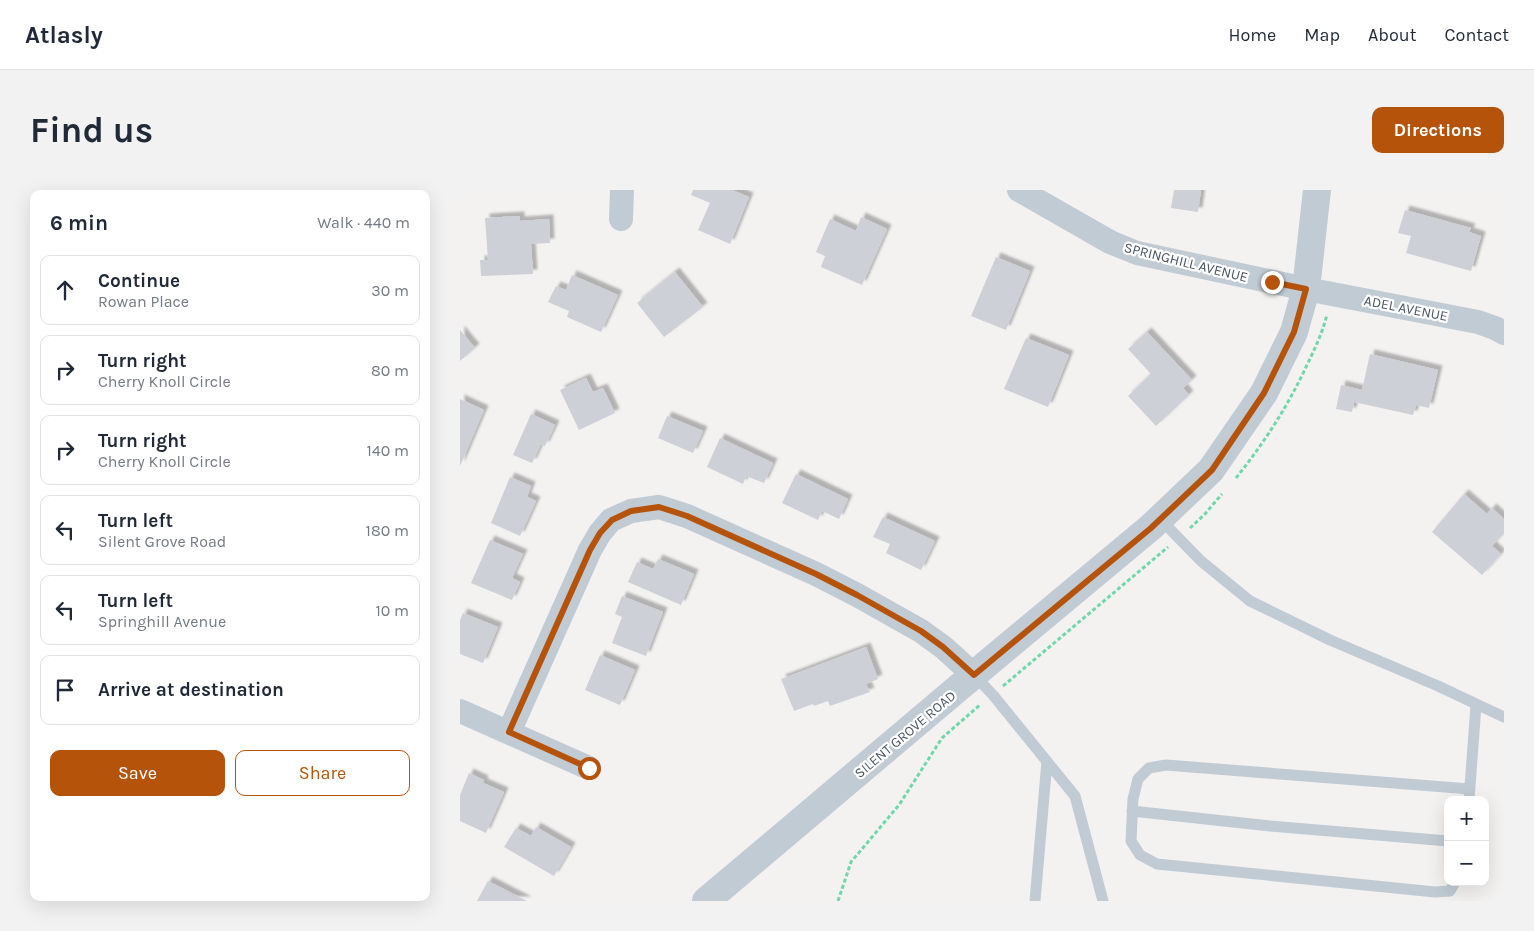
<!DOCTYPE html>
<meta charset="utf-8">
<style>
body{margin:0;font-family:Karla,sans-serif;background:#f2f2f3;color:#1f2937}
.controls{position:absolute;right:15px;bottom:15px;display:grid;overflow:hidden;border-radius:10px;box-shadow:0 5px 20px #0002}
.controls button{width:45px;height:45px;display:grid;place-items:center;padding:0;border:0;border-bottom:1px solid #e0e1e3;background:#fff;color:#1f2937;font:25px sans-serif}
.stop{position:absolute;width:15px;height:15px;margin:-11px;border:4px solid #b45309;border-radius:50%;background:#fff}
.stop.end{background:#b45309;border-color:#fff;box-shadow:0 1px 5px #0008}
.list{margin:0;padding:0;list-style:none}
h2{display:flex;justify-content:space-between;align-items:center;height:65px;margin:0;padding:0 20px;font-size:21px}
h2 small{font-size:16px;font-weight:400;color:#747a83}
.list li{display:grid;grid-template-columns:32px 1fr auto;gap:15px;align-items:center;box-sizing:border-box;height:70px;margin:0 10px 10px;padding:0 10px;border:1px solid #e0e1e3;border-radius:10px}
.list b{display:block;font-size:19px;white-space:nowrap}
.list p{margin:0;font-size:16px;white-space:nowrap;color:#747a83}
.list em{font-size:16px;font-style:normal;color:#747a83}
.actions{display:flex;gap:10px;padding:15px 20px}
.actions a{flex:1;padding:11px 0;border:1px solid #b45309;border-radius:10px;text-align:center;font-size:18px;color:#b45309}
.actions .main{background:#b45309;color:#fff}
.icon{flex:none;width:28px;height:28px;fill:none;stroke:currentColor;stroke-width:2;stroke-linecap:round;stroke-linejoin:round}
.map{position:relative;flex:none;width:1044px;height:711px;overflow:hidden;border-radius:10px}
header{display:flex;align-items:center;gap:30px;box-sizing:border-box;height:70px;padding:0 25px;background:#fff;border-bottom:1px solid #e0e1e3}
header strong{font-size:24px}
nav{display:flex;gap:28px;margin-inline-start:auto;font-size:18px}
.intro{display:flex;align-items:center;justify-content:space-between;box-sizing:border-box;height:120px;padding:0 30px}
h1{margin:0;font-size:35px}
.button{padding:12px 22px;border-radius:10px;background:#b45309;color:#fff;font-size:18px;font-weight:700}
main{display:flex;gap:30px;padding:0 30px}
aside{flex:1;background:#fff;border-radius:10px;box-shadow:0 5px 20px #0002}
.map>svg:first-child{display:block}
</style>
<header>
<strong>Atlasly</strong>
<nav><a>Home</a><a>Map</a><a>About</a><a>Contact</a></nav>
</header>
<div class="intro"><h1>Find us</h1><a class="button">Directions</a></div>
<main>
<aside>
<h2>6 min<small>Walk · 440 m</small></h2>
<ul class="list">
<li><svg class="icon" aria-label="ahead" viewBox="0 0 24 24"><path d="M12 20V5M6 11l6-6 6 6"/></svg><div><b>Continue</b><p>Rowan Place</p></div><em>30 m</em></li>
<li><svg class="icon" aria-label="right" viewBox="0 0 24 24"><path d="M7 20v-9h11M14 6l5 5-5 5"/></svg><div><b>Turn right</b><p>Cherry Knoll Circle</p></div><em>80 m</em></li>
<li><svg class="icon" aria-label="right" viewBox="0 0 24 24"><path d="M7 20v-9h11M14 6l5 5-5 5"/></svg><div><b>Turn right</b><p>Cherry Knoll Circle</p></div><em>140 m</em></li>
<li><svg class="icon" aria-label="left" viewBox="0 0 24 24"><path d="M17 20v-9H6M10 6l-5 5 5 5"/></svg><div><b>Turn left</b><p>Silent Grove Road</p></div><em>180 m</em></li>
<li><svg class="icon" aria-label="left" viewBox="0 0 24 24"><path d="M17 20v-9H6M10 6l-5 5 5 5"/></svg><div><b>Turn left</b><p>Springhill Avenue</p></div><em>10 m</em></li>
<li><svg class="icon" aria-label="arrive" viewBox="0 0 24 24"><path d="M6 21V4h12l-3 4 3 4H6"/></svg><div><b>Arrive at destination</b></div></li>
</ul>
<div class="actions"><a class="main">Save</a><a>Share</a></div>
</aside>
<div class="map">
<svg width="1044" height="711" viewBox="0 0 1044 711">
<defs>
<filter id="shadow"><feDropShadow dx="4.5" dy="-4.5" stdDeviation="1" flood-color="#0004"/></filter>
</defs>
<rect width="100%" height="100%" fill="#f4f1f1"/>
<path fill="#cdd0d6" filter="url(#shadow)" d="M233,0H272L289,7L270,54L238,40L250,13L231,5Z
M714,0H741L738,22L711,18Z
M945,20L1011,38L1009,42L1021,46L1011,81L946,63L951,46L938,43Z
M60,26V31L89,29L90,53L71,54L73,84L21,86L20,70H28L25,28Z
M401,27L427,39L402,95L361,77L365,66L356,62L370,29L396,41Z
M536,67L570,81L546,140L511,126Z
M215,82L243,117L204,147L177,113Z
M112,85L158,105L141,142L107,127L109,121L88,112L96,96L106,100Z
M0,140L15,158L0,171Z
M687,142L732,190L723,198L729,205L696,236L668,206L691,184L668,159Z
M566,148L609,165L588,217L544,199Z
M910,164L978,180L969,218L956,215L953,225L894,212L892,222L876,219L881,195L902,200Z
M126,188L133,202L143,198L155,223L119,240L100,200Z
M0,209L24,220L0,276Z
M71,224L95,235L85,256L81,254L72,273L53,265Z
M207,226L243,241L233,263L198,248Z
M260,248L313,273L304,293L286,286L283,294L247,277Z
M336,284L388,309L379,329L362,321L358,330L322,313Z
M50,287L71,296L67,307L76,311L60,346L31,333Z
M1004,304L1027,324L1032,318L1044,329V343L1032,356L1041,364L1022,385L972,342Z
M423,327L475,351L461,380L426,363L430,354L413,347Z
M30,350L63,364L52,388L60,392L52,410L11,393Z
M198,369L234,384L221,415L168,392L177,372L193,379Z
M162,406L203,422L186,466L152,453L162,427L155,424Z
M3,423L38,437L23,473L0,464V430Z
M406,457L418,489L406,494L410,502L370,516L368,511L354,516L353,514L334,521L321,489Z
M140,465L175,480L160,515L125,500Z
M9,583L24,590L23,593L44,602L26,643L0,631V605Z
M76,637L111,657L94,686L44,657L56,638L71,646Z
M28,691L67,711H17Z"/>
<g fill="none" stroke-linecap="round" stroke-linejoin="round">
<path stroke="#70d7a9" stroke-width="3" stroke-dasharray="4 2.5" stroke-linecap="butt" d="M776,288C804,253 828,216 847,175C855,158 863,142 867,124
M730,338L744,325L762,304
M543,496L708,357
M378,711L391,672L439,615L482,548L521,514"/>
<path stroke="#c1cbd4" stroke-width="11" d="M700,329L741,371L790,411L870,450L978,496L1044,527
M514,485L533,505L615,606L643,711
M1009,610L1016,515
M672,621L810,636L988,651
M995,692L990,701L975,702L697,674L680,665L671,651L673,609L678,589L689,578L706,575L1010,599
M575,711L587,571"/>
<path stroke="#c1cbd4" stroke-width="24" d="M559,0L650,52L677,63L846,99L1018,132L1035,138L1044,143
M161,29L162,0
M0,521L129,578
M49,542L130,360L140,343L151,330L171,321L199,317L227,326L356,384L397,405L461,441L483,457L514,485"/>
<path stroke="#c1cbd4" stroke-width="28" d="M246,711L529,472L691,337L751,280L804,203L834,142L846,99L857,0"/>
</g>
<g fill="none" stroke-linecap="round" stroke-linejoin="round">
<path stroke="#b45309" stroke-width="6" d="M129,578L49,542L130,360L140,343L152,330L171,321L199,317L227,326L356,384L397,405L461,441L483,457L514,485L691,338L752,280L804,203L834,142L846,99L812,92"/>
</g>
<g text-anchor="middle" stroke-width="4.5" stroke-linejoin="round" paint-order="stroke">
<g font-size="14" fill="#475461" stroke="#fff">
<text transform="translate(726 72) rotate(14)" y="5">SPRINGHILL AVENUE</text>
<text transform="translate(946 118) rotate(11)" y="5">ADEL AVENUE</text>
<text transform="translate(445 544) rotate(-40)" y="5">SILENT GROVE ROAD</text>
</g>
</g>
</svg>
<div class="controls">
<button>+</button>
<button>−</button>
</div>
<div class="stop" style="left:129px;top:578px"></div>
<div class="stop end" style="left:812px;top:92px"></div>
</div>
</main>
